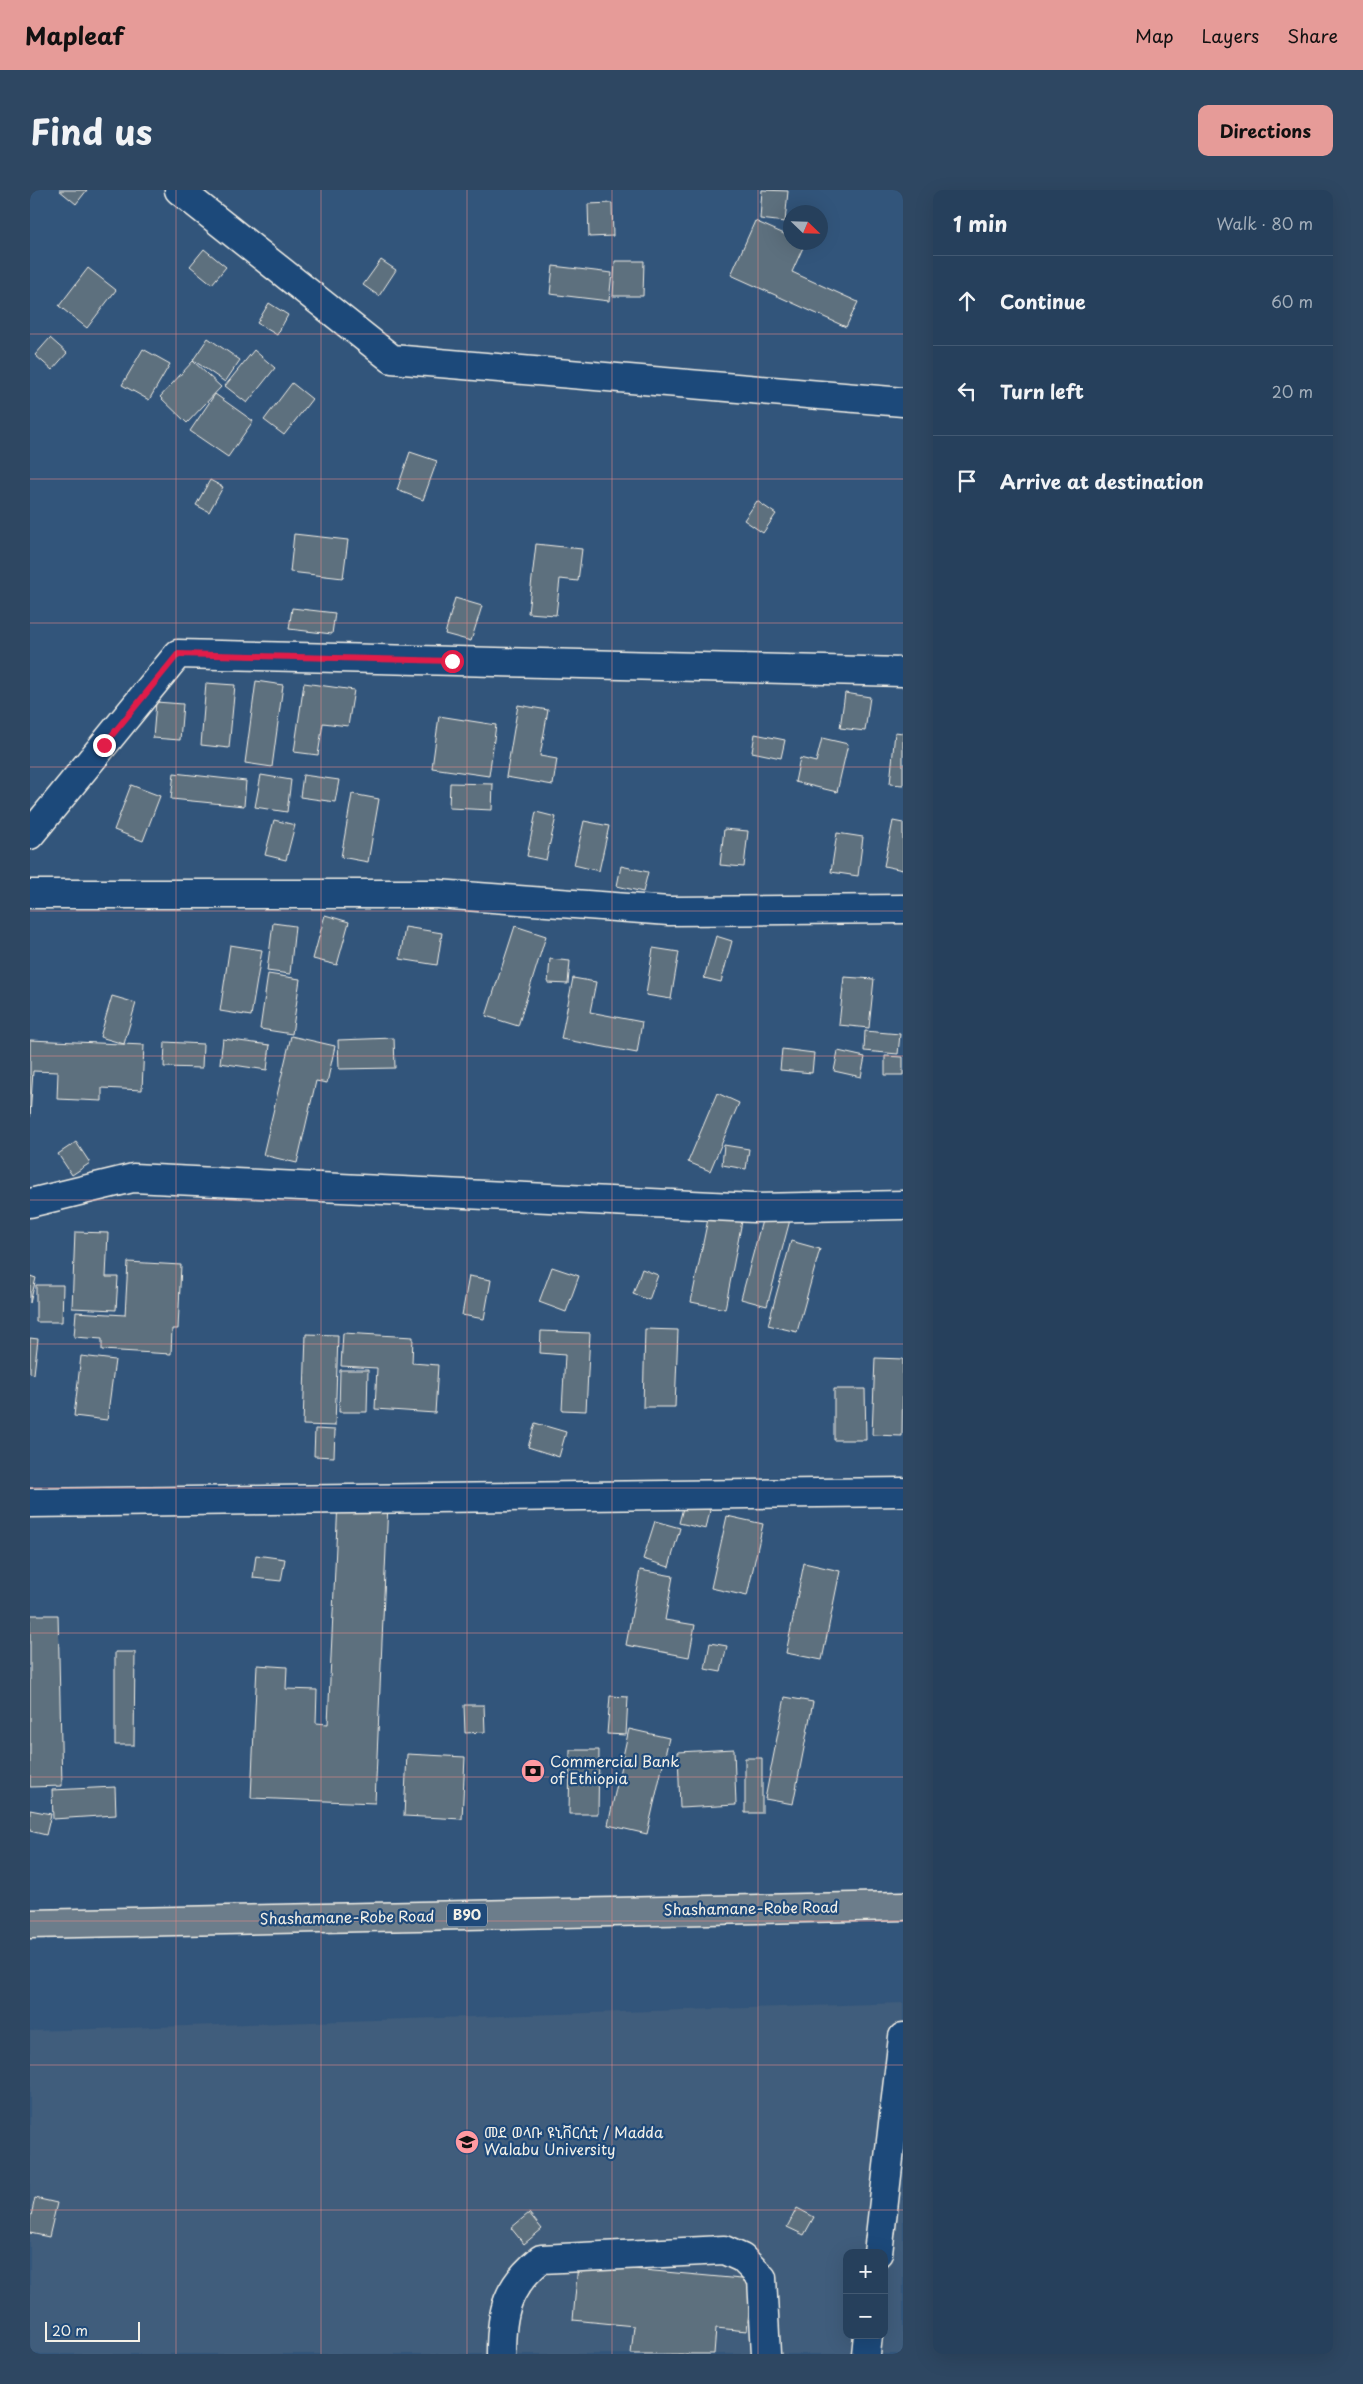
<!DOCTYPE html>
<meta charset="utf-8">
<style>
body{margin:0;font-family:"Playpen Sans","Noto Sans Ethiopic",sans-serif;background:#2e4762;color:#f1f3f6}
.controls{position:absolute;right:15px;bottom:15px;display:grid;overflow:hidden;border-radius:10px;box-shadow:0 5px 20px #0002}
.controls button{width:45px;height:45px;display:grid;place-items:center;padding:0;border:0;border-bottom:1px solid #425972;background:#26405c;color:#f1f3f6;font:25px sans-serif}
.compass{position:absolute;left:753px;top:15px;width:45px;height:45px;border-radius:50%;background:#26405c;box-shadow:0 5px 20px #0002;rotate:113deg}
.scale{position:absolute;left:15px;bottom:12px;width:95px;box-sizing:border-box;padding-left:5px;border:2px solid #f4f1e8;border-top:0;font-size:14px;line-height:18px;white-space:nowrap;color:#f4f1e8;-webkit-text-stroke:4px #1f4a7a;paint-order:stroke}
.stop{position:absolute;width:15px;height:15px;margin:-11px;border:4px solid #e11d48;border-radius:50%;background:#fff}
.stop.end{background:#e11d48;border-color:#fff;box-shadow:0 1px 5px #0008}
.list{margin:0;padding:0;list-style:none}
h2{display:flex;justify-content:space-between;align-items:center;height:65px;margin:0;padding:0 20px;font-size:21px}
h2 small{font-size:16px;font-weight:400;color:#a4afbb}
.list li{display:grid;grid-template-columns:32px 1fr auto;gap:15px;align-items:center;box-sizing:border-box;height:90px;padding:0 20px;border-top:1px solid #425972}
.list b{display:block;font-size:19px;white-space:nowrap}
.list em{font-size:16px;font-style:normal;color:#a4afbb}
.icon{flex:none;width:28px;height:28px;fill:none;stroke:currentColor;stroke-width:2;stroke-linecap:round;stroke-linejoin:round}
.map{position:relative;flex:none;width:873px;height:2164px;overflow:hidden;border-radius:10px}
header{display:flex;align-items:center;gap:30px;box-sizing:border-box;height:70px;padding:0 25px;background:#e69b98;color:#111}
header strong{font-size:24px}
nav{display:flex;gap:28px;margin-inline-start:auto;font-size:18px}
.intro{display:flex;align-items:center;justify-content:space-between;box-sizing:border-box;height:120px;padding:0 30px}
h1{margin:0;font-size:35px}
.button{padding:12px 22px;border-radius:10px;background:#e69b98;color:#111;font-size:18px;font-weight:700}
main{display:flex;gap:30px;padding:0 30px}
aside{flex:1;background:#26405c;border-radius:10px;box-shadow:0 5px 20px #0002}
.map>svg:first-child{display:block}
</style>
<header>
<strong>Mapleaf</strong>
<nav><a>Map</a><a>Layers</a><a>Share</a></nav>
</header>
<div class="intro"><h1>Find us</h1><a class="button">Directions</a></div>
<main>
<div class="map">
<svg width="873" height="2164" viewBox="0 0 873 2164">
<rect width="100%" height="100%" fill="#32557b"/>
<filter id="ink" filterUnits="userSpaceOnUse"><feTurbulence type="fractalNoise" baseFrequency=".02" numOctaves="2"/><feDisplacementMap in="SourceGraphic" scale="10" xChannelSelector="R" yChannelSelector="G"/><feConvolveMatrix kernelMatrix="1 2 1 2 8 2 1 2 1" color-interpolation-filters="sRGB"/></filter>
<g filter="url(#ink)">
<path fill="#3f5d7c" fill-rule="evenodd" d="M873,1813V2164H0V1841ZM817,2063H854V2145H817Z"/>
<path fill="#5d6f7e" stroke="#f4f1e8" d="M29,0H57L46,14Z
M732,0L758,1L755,32L730,29Z
M582,13L583,46L559,47L558,14Z
M725,31L761,47V52L775,53L762,82L828,112L816,137L701,85Z
M174,59L196,77L182,94L160,76Z
M351,70L366,80L349,106L333,95Z
M585,71H614L613,106H583Z
M523,76L582,83L579,111L520,104Z
M58,78L86,100L57,138L29,116Z
M239,113L258,125L247,145L227,133Z
M20,148L37,163L22,180L5,165Z
M178,148L210,170L195,192L163,170Z
M113,159L140,174L119,210L92,195Z
M224,160L245,178L217,213L195,196Z
M163,171L191,197L157,233L130,207Z
M262,193L282,209L254,245L234,230Z
M185,204L223,231L198,267L160,241Z
M380,262L407,271L393,310L367,300Z
M180,290L193,297L179,322L166,315Z
M727,311L746,324L733,343L714,330Z
M264,344L318,350L313,388L260,382Z
M506,354L552,359L548,391L530,389L526,425L498,423Z
M425,408L452,416L441,451L415,444Z
M262,418L305,423L302,444L259,439Z
M226,491L253,495L242,577L215,573Z
M176,493L205,495L199,558L171,555Z
M274,493L324,500L318,536L293,533L288,565L264,562Z
M815,503L840,507L835,541L810,538Z
M126,512L153,514L150,550L123,548Z
M488,515L518,520L510,566L527,569L523,595L476,587Z
M409,526L466,535L459,586L402,578Z
M865,542L873,543V595L860,594Z
M725,544L755,550L751,568L722,562Z
M792,548L818,554L807,602L765,592L770,568L786,572Z
M144,583L216,591L214,616L141,609Z
M231,585L261,590L257,622L225,617Z
M273,585L309,590L305,612L270,607Z
M420,593L463,594L462,620L419,618Z
M101,595L130,606L113,651L84,640Z
M322,604L349,609L338,672L311,667Z
M506,622L526,627L516,670L497,666Z
M244,630L265,635L256,670L235,665Z
M554,631L579,636L569,681L544,675Z
M863,631L873,633V680L854,676Z
M694,639L718,641L714,677L690,675Z
M807,643L833,647L828,686L801,682Z
M591,676L618,682L613,702L587,696Z
M295,725L319,732L307,775L283,769Z
M243,733L265,736L260,784L237,781Z
M485,736L516,746L488,836L456,826Z
M375,737L412,743L407,775L370,769Z
M686,746L702,751L691,792L674,788Z
M200,755L232,760L221,826L190,821Z
M623,758L649,762L641,809L616,805Z
M520,769L540,771L538,794L518,793Z
M238,784L270,789L262,844L230,839Z
M814,787L844,789L839,838L809,835Z
M543,788L566,792L560,822L612,832L607,863L531,849Z
M82,806L106,813L94,854L70,847Z
M835,841L870,844L868,864L834,861Z
M261,846L305,856L297,893L286,891L267,973L233,965Z
M364,848L365,878L309,879L308,850Z
M193,849L240,855L237,880L190,873Z
M0,850L114,855L112,900L72,898V911L27,909L28,882L3,881L0,927Z
M135,852L173,854L172,878L134,877Z
M752,859L784,863L782,883L750,880Z
M808,861L835,867L831,887L804,881Z
M855,866L873,867V885H855Z
M687,903L709,913L680,981L658,972Z
M46,952L60,973L42,985L28,964Z
M694,955L719,959L716,979L692,975Z
M680,1019L713,1026L695,1119L661,1112Z
M734,1023L760,1030L737,1116L711,1109Z
M45,1042L78,1043L76,1087H88L86,1120L42,1118Z
M761,1051L790,1059L767,1142L738,1135Z
M98,1072L151,1075L148,1139H142L141,1164L72,1160V1149L44,1147L46,1122L95,1125Z
M522,1077L549,1086L536,1122L509,1112Z
M612,1079L628,1085L619,1110L603,1104Z
M0,1086L6,1088L0,1113Z
M439,1086L461,1090L454,1129L432,1125Z
M6,1095H33L32,1132H6Z
M615,1139L648,1140L645,1217H613Z
M511,1141L560,1143L556,1221L532,1220L535,1165L510,1163Z
M313,1143L383,1147L382,1173L408,1175L405,1223L345,1219L347,1178L311,1176Z
M276,1144L308,1145L305,1236L273,1235Z
M0,1148L8,1149L4,1184L0,1183Z
M51,1166L85,1170L77,1230L44,1226Z
M845,1168L873,1169L872,1246L842,1245Z
M310,1180H338L337,1222H309Z
M804,1199H835L836,1250H804Z
M505,1233L536,1242L529,1267L498,1257Z
M285,1239L305,1240L304,1267L284,1266Z
M308,1311L358,1313L345,1613L221,1608L227,1475L257,1477L256,1499L287,1500L286,1533L298,1534Z
M654,1314L680,1320L676,1339L649,1333Z
M697,1326L733,1334L717,1406L681,1398Z
M625,1331L650,1338L639,1377L613,1369Z
M226,1365L255,1369L251,1391L223,1388Z
M774,1373L810,1381L792,1470L756,1463Z
M610,1380L643,1386L635,1430L665,1435L659,1467L596,1455Z
M0,1425H28L32,1596L0,1597Z
M680,1453L697,1456L691,1482L675,1479Z
M85,1462H105L104,1555H85Z
M580,1506L598,1507L596,1545L577,1544Z
M755,1507L783,1512L763,1614L735,1609Z
M434,1515H454L455,1542L435,1543Z
M599,1539L639,1548L617,1644L578,1635Z
M704,1559L706,1615L650,1618L648,1562Z
M540,1560H569L568,1624H539Z
M377,1564L435,1567L432,1629L374,1626Z
M715,1568H732V1623H715Z
M85,1597L86,1625L23,1629L22,1600Z
M0,1620L21,1624L16,1645L0,1641Z
M5,2008L27,2013L19,2047L0,2043V2030Z
M767,2018L784,2027L774,2045L757,2037Z
M499,2023L512,2039L494,2054L481,2038Z
M548,2074L722,2090L717,2141L686,2138L684,2164H601L604,2136L543,2130Z"/>
<g fill="none" stroke-linecap="round" stroke-linejoin="round">
<g stroke="#f4f1e8" stroke-width="31">
<path id="minor" d="M149,0L362,169L873,212
M0,645L148,464L873,482
M0,704H407L639,721L873,719
M0,1013L103,988L724,1018L873,1015
M0,1313L873,1302
M848,2063L873,1847
M471,2164C471,2120 477,2097 511,2069L694,2060L712,2068L732,2088L736,2164
M836,2164L838,2145"/>
</g>
<g stroke="#f4f1e8" stroke-width="31">
<path id="major" d="M0,1734L873,1716"/>
</g>
<use href="#minor" stroke="#1f4a7a" stroke-width="28"/>
<use href="#major" stroke="#6c7d8b" stroke-width="28"/>
</g>
</g>
<g fill="none" stroke-linecap="round" stroke-linejoin="round" filter="url(#ink)">
<path stroke="#e11d48" stroke-width="6" d="M74,555L148,464L422,471"/>
</g>
<path fill="none" stroke="#e58c88" stroke-width="1" stroke-opacity="0.55" d="M146,0V2164M291,0V2164M437,0V2164M582,0V2164M728,0V2164M0,144H873M0,289H873M0,433H873M0,577H873M0,721H873M0,866H873M0,1010H873M0,1154H873M0,1298H873M0,1443H873M0,1587H873M0,1731H873M0,1875H873M0,2020H873"/>
<defs>
<g id="bank-disc" transform="scale(1.25)"><circle r="9.5" fill="#ff9aa2" stroke="#1f4a7a"/><path d="M-6-4H6V4H-6ZM0-2.3a2.3 2.3 0 1 0 0 4.6a2.3 2.3 0 1 0 0-4.6Z" fill="#111"/></g>
<g id="university-disc" transform="scale(1.25)"><circle r="9.5" fill="#ff9aa2" stroke="#1f4a7a"/><path d="M0-5L7-2L0 1L-7-2ZM-4 1L0 2.5L4 1V4Q0 6-4 4Z" fill="#111"/></g>
</defs>
<g fill-rule="evenodd">
<use href="#bank-disc" x="503" y="1581"/>
<use href="#university-disc" x="437" y="1952"/>
</g>
<g text-anchor="middle" stroke-width="4.5" stroke-linejoin="round" paint-order="stroke">
<rect fill="#1f4a7a" stroke="#b4bfc7" stroke-width="1" x="417" y="1713.5" width="40" height="23" rx="4"/>
<g font-size="14" font-weight="bold" fill="#f4f1e8">
<text x="437" y="1730">B90</text>
</g>
<g font-size="15" fill="#f4f1e8" stroke="#1f4a7a" text-anchor="start">
<text x="520" y="1577">Commercial Bank<tspan x="520" dy="17">of Ethiopia</tspan></text>
<text x="454" y="1948">መደ ወላቡ ዩኒቨርሲቲ / Madda<tspan x="454" dy="17">Walabu University</tspan></text>
</g>
<g font-size="15" fill="#f4f1e8" stroke="#1f4a7a">
<text transform="translate(721 1719) rotate(-1)" y="5">Shashamane-Robe Road</text>
<text transform="translate(317 1728) rotate(-1)" y="5">Shashamane-Robe Road</text>
</g>
</g>
</svg>
<div class="controls">
<button>+</button>
<button>−</button>
</div>
<svg class="compass" viewBox="-18 -18 36 36"><path d="M0-13l5 13h-10z" fill="#e53935"/><path d="M0 13l5-13h-10z" fill="#a4afbb"/></svg>
<div class="scale">20 m</div>
<div class="stop" style="left:422px;top:471px"></div>
<div class="stop end" style="left:74px;top:555px"></div>
</div>
<aside>
<h2>1 min<small>Walk · 80 m</small></h2>
<ul class="list">
<li><svg class="icon" aria-label="ahead" viewBox="0 0 24 24"><path d="M12 20V5M6 11l6-6 6 6"/></svg><div><b>Continue</b></div><em>60 m</em></li>
<li><svg class="icon" aria-label="left" viewBox="0 0 24 24"><path d="M17 20v-9H6M10 6l-5 5 5 5"/></svg><div><b>Turn left</b></div><em>20 m</em></li>
<li><svg class="icon" aria-label="arrive" viewBox="0 0 24 24"><path d="M6 21V4h12l-3 4 3 4H6"/></svg><div><b>Arrive at destination</b></div></li>
</ul>
</aside>
</main>
